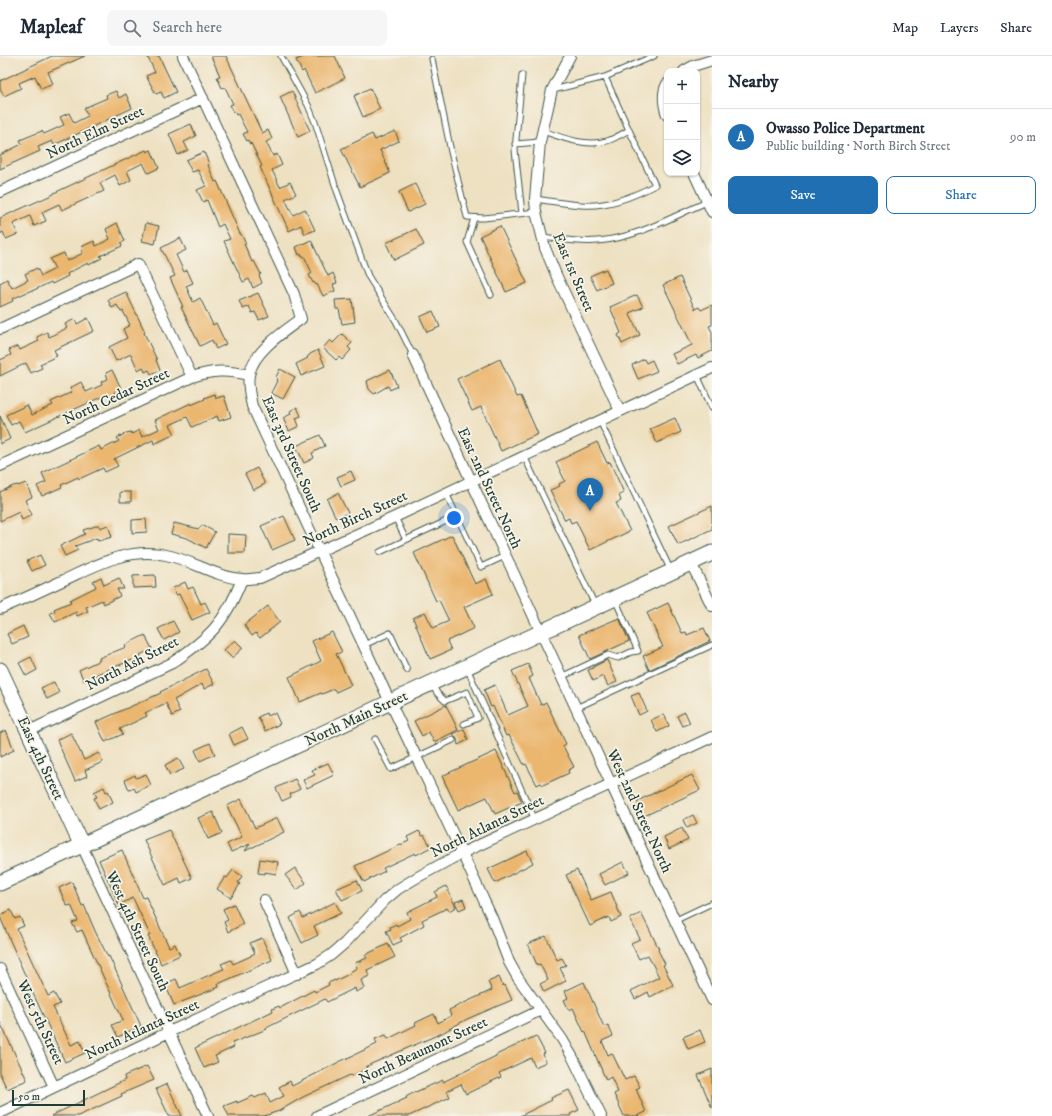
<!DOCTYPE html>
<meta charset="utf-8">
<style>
body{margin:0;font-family:"IM FELL DW Pica",serif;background:#f6f6f7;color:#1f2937}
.controls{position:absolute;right:12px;top:12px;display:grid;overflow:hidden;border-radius:8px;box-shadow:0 1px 3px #0004}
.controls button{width:36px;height:36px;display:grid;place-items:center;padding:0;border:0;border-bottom:1px solid #e0e1e3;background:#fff;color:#1f2937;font:20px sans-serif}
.scale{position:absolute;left:12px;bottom:10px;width:73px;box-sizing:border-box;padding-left:4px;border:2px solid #1f3d34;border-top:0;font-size:11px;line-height:14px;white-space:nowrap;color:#1f3d34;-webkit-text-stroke:3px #f7f3e8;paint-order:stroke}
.you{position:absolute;left:454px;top:462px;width:14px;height:14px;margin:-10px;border:3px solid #fff;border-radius:50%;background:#1a73e8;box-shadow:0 0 0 6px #1a73e833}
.badge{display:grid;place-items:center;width:26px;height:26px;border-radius:50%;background:#1f6fb2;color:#fff;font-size:13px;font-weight:700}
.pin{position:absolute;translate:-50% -33px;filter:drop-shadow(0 1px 2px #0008)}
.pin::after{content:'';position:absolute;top:21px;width:14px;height:12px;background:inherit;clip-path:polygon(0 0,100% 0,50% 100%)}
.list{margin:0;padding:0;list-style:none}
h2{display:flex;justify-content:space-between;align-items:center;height:52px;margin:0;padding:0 16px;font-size:17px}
h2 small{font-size:13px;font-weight:400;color:#747a83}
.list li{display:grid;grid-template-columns:26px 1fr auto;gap:12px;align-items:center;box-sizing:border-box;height:56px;padding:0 16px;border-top:1px solid #e0e1e3}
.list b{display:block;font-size:15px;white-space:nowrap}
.list p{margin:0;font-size:13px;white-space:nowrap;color:#747a83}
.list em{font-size:13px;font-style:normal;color:#747a83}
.actions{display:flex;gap:8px;padding:12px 16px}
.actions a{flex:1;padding:9px 0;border:1px solid #1f6fb2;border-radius:8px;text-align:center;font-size:14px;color:#1f6fb2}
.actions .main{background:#1f6fb2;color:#fff}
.icon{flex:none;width:22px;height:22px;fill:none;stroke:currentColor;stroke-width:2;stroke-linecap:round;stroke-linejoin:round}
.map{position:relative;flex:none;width:712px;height:1060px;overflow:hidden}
header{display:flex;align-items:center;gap:24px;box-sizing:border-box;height:56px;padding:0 20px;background:#fff;border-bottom:1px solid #e0e1e3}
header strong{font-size:19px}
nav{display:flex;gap:22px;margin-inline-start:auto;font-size:14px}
.search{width:280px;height:36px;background:#f6f6f7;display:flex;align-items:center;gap:10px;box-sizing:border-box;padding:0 14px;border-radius:8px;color:#747a83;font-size:15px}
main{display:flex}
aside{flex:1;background:#fff}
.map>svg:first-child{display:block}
</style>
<header>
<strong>Mapleaf</strong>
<div class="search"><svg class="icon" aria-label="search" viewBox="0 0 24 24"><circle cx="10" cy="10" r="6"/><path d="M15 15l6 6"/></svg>Search here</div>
<nav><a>Map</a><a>Layers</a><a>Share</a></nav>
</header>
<main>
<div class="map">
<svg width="712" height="1060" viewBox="0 0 712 1060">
<rect width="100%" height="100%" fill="#f7f3e8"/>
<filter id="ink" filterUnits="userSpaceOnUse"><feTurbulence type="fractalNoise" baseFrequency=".025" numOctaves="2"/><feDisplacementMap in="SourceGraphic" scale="8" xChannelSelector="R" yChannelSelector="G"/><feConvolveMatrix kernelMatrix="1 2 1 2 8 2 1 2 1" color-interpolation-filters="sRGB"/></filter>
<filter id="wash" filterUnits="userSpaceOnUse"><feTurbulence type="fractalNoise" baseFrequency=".012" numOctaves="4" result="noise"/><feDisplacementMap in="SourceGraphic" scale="16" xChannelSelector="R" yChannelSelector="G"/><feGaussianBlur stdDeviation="0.9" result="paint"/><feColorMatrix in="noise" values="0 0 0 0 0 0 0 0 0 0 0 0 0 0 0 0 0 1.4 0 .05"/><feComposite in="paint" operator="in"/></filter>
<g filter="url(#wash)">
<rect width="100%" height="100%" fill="#eee1c2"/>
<g id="blocks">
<path fill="#ebb66e" d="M52,0H85L48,16L53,28L41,33L35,20L19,27L21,32L4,40L0,32V25Z
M147,0H159L176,36L164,42L161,36L156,38L146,20L155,16Z
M211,0H226L262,77L268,74L272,83L266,86L273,100L277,98L282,109L272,114L280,131L290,126L296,138L285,143L293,159L305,153L315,174L305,178L301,169L289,175L260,111L262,110L260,106L251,87L250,88L248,84L247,85L243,78L247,76L238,58L236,59L235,56L234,57L230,49L233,48L225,31L222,32L217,21L220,20Z
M306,0H335L345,22L315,37L304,14L302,16L296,4Z
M370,32L380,53L363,61L354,40Z
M116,35L119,42L126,38L132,52L54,89L52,85L38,91L40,95L0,113V99L22,88L20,84L42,75L44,78L64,69L60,61L69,57L74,67L88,60L84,52L107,42L106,39Z
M292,35L310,75L298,81L280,41Z
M191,68L196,80L184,86L188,94L178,99L169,78Z
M395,75L399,85L380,94L390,117L360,131L341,93L372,78L375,84Z
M146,94L147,96L151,94L159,112L148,117L143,107L127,115L131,124L120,130L115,119L100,127L104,135L62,154L59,148L42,156L46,165L34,170L30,160L13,168L18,178L6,183L3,176L0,178V162L54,138V137Z
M204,96L209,108L208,109L215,126L217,125L240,178H241L246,188H244L252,206L254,205L261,218L259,219L262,227L253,232L249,223L243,226L234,207L224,185L230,183L223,168L218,171L207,144L203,146L197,134L206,130L198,114L192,116L186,104Z
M415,128L425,148L408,156L399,136Z
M117,167L125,185L121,187L122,190L100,200L102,202L96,205L89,209L88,207L72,215L67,218L68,220L52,228L51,226L32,235V234L12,243L13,245L0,251V227L7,223L12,232L28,224L25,218L37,212L41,220L55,213L50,203L64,197L67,205L83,197L81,191L94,185L96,190L110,183L106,173Z
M146,167L159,170L155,188L142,185Z
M500,170L527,227L506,236L480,180Z
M416,173L424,189L394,204L386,187Z
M180,182L186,194L176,199L184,216L187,214L193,227L186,230L193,246L200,242L213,269L216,267L226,288L216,293L212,284L200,290L181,251H183L170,222L175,220L161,192Z
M311,184L328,220L333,217L337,227L333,228L335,235L323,240L317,228L316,229L314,226L313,227L309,219L312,217L304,200L302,201L301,198L299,199L296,191Z
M606,213L612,227L597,234L590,220Z
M680,221L695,253L699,251L701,254L712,249V269L709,270L712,276V295L698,302L696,299L677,308L672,298L692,289L663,229Z
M126,236L145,276L144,277L157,304H156L160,314L151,318L149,314L145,316L143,311L138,314L131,298L116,305L109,291L127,282L123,273L130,269L123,255L121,256L117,249L112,252L108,244Z
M258,237L269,260L259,264L255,256L252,257L249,250L243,253L239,245Z
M637,239L643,251L629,257L640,279L622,288L618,279L621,277L610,251Z
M352,243L355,266L342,268L339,253H336L335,244Z
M433,255L440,271L427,276L420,261Z
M88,262L94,275L54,294L57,300L40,308L42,312L31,317L26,307L0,320V304L11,299L9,294L18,290L20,294L39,285L37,281L47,276L49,281L67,272L65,268L75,263L77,268Z
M342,278L352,287L348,291L351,294L342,304L339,301L336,304L323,292L330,284L333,287Z
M318,294L325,310L301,320L296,308L308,302L307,301L310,299V298Z
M500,303L517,341L521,340L538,378L501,395L481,351L472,355L457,323Z
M644,303L646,307L652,304L657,315L638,323L632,309Z
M280,313L295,321L283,343L271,337L277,325L276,324L277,322L276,321Z
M112,314L121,332L115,335L116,338L108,341L107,339L99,342L25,376L19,365L11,369L6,359L27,349L32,359L53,349L51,346L72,336L70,332L81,326L86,336L102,329L101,326L108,323L106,317Z
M390,314L397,330L390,334L388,330L374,338L369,333L367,325Z
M215,338L216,342L224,340L231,361L219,365L217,360L192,371L187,361L170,369L175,378L154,388L153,384L114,403L118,410L105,416L103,412L79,423L78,421L61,429L62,431L42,440L37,430L46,426L42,417L99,390L101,394L119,385L117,382L126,377L131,376L132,378L139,374L142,381L159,373L155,364L191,347V349L205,343L204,342Z
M297,351L301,360L296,362L299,370L289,375L283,362L291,358L290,355Z
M0,360L10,383L0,388Z
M675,362L681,376L657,387L650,373Z
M320,379L325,390L312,397L314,402L304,407L296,390Z
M597,386L607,407L610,406L624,437L619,439L621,445L616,447L630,475L590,494L576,465L571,467L569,462L565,464L550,434L560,430L559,428L565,425L556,406Z
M257,412L265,428L253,434L245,418Z
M351,415L355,424L341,430L337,421Z
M26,427L32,441L25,444L32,459L22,464L19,456L0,465V436L13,430L18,429V430Z
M120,436H131V446H120Z
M338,437L348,457L336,462L327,443Z
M712,450V473L678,489L669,470Z
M284,460L295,484L272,494L261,470Z
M146,463L147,476L132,477V464Z
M174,467L199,473L202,469L215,476L206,492L187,482L171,478Z
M99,469L100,472L108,469L112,481L98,485L97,482L75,490L78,494L65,500L60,490L85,478L83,474Z
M228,478L246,479L245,497H228Z
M452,479L475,528L486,523L493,538L464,551L474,572L447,585L451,594L430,603L413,562L425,556L433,572L449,565L439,544L436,545L414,497Z
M40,499L45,509L32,515L27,505Z
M155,519L156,531L133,532V520Z
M101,521L104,529L119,522L124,533H117L120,540L104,548L102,544L86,551L88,555L77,560L76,556L55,566L50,557L55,555L54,553L71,546L70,544L96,531L93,525Z
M185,526L188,533L193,531L201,548L205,546L210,556L192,564L179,538L176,539L173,532Z
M668,547L682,577L686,576L687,579L704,572L710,585L649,614L643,600L663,591L647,557Z
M268,550L280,566L260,582L256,577L252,580L244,569Z
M619,562L629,585L590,603L579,579Z
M173,565L179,576L164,584L158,573Z
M23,570L28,581L12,588L7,578Z
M332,576L342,596L336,598L351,629L336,636L334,633L322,638L321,637L300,646L289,621L321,605L312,585Z
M145,579L152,593L140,599L144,607L136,611L132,604L97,618V619L84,625L79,614L100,604L99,602L126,591L125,589Z
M235,584L243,592L232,602L224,594Z
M31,601L37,614L26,620L19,607Z
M607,604L617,626L608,630L603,620L593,625L588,614L593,612V611Z
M528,608L533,620L529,622L541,649L546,646L566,688L563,690L574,711L568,714L569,717L543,729L541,727L537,729L526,708L524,709L509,679L506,680L493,650L491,651L484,634L495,629L508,659L528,650L512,615Z
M206,613L214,628L204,633L202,628L174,644L180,656L172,660L166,647L145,657L147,660L120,673L123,678L105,686L96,666L161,637L160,636Z
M54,626L59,637L47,643L41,632Z
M639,637L647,655L639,659L631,640Z
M446,649L458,674L434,686L429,676L422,680L414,665Z
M685,656L690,667L682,670L677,660Z
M266,657L267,660L275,657L280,668L265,675L258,661Z
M664,658L669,670L657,676L651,664Z
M242,671L248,683L234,689L229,678Z
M464,673L468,684L458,689L457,683L453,678Z
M6,674L14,694L0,701V677Z
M71,677L84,704L99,697L103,706L85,714L87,720L75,725L57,684Z
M210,687L215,698L200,705L195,694Z
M496,695L515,736L517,735L522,746L495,758L487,741L458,754L442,720Z
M178,702L184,713L170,719L165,709Z
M328,707L334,719L307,732L303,724L315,719L312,714Z
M146,718L151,729L136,736L134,732L129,734L125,724L135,719L136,722Z
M692,719L700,734L644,760L637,745Z
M295,723L300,733L290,738L291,741L282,745L276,732Z
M104,731L106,736L108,735L113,746L99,753L94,742L97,741L94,736Z
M241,743L255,772L277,762L284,776L245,795L250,788L231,796L227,788L242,781L227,750Z
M213,756L222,777L208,783L198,762Z
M693,759L697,767L687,772L683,764Z
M682,772L688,784L669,793L664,781Z
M169,774L192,822L181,827L179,822L165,829L144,784Z
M419,775L422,780L424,779L431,791L416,799L415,797L383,812L385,815L364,826L355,810L409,785L407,781Z
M122,794L143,842L146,841L169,891L175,888L180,899L161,908L148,880L150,879L133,842L119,849L99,804Z
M527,795L533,807L495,827L488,813Z
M260,803L278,806L276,818L265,816V818L258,817Z
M623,806L629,817L605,829L599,818Z
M295,812L306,827L297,834L285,819Z
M233,814L242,820L238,827L240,828L231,842L217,833L225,821L227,822Z
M577,814L591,844L611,836L621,861L611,866L609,861L590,870L566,819Z
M357,824L362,835L342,844L336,833Z
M72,826L82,850L84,849L95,875L108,901L109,900L141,970L118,981L112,969L123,964L82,874L77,876L72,867L78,865L71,849L67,850L59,832Z
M446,830L456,851L449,855L447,852L441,855L422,864L424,869L400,882L402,885L393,889L386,875L391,873L390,871L396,868L397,870L410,863L407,856L437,841L435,836Z
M463,843L466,851L459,854L455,846Z
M335,846L341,857L314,870L318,879L302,887L290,862L300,856L303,862Z
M234,848L243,868L228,876L224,866L228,864L223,853Z
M11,854L15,863L20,861L24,870L17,873L48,940L54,937L60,948L53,951L71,989L80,985L85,997L65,1006L31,933L0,861V859Z
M641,857L659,893L658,894L665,908L663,909L673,929L650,941L648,936L635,943L631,935L659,921L648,899L639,903L631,887L640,883L630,863Z
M546,880L557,904L562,902L566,909L560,912L566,925L544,936L540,928L548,924L540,908L537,909L528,888Z
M262,882L272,904L218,928L219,931L174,949L165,928L176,923L180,932L221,914L224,913L221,908L231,904L233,908L251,900V899L255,897L250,887Z
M388,888L395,901L367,914L369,920L361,924L364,932L356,936L355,932L327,946L325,943L266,972L267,973L232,987L234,991L215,1000L218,1006L204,1012L195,992L273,955L272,953L279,950L280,952L314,934L315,936L329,929L328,927L335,924V925L351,917L350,916L357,912L355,907L367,902L365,899Z
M499,921L503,930L505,929L512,944L467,963L442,977L371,1008L366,1011L367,1013L351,1020L350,1019L303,1041L279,1055L264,1060H229L224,1050L237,1045V1047L253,1040L255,1042L266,1037L270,1047L284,1040L279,1031L290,1025L292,1030L339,1006L377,988L375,983L386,979L388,983L416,969L415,967L434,958L438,967L451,960L449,954L492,934L488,926Z
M584,926L604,971L608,969L613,980L602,985L608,999L612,997L625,1024L634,1020L640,1031L636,1033L646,1056L637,1060H624L614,1038L618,1036L611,1021L606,1024L585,975L584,976L573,952L569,954L564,944L568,942L565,935Z
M0,966L27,1024L7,1033L0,1018Z
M700,974L705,986L688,993L683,981Z
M536,980L545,997L543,998L546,1006L535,1011L531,1002L499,1017L501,1021L466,1038L461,1028L447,1035L450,1041L409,1060H368L407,1042L406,1041L411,1038L443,1024V1026L496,1000V999Z
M147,1010L154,1024L121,1038L122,1040L78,1060H51L125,1024L124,1020Z
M712,1013V1052L698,1019Z
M167,1028L182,1060H169L156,1033Z
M569,1034L579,1054L570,1058L571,1060H520L552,1044L551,1042Z"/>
</g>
</g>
<g filter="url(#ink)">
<use href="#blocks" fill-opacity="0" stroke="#3e5649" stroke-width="1"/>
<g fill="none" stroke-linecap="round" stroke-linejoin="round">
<g stroke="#3e5649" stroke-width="7">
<path id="lane" d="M281,0L308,49L315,66L337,135L368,220L396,265L413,299
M432,3L451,96L467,161L484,162L536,156
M522,19L515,94L522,157
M553,34L605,21
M629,74L605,21L654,0
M515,88L540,86
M535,143C551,145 566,148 581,149C606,151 633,141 655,129L629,74C622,78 614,83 607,85C585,91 563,82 543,75
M474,162L467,186L491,239
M542,181C561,183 579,187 598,185C637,182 671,161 707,146
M697,319L712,352
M600,365L671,515
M524,400L595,549
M446,437L481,511L505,500
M395,461L406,484
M380,496L457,460
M364,589L390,577L407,614
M467,612L535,764
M561,621L608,599L618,602L631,596L638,595L615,543
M432,628L437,637L445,645L467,636L478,662L464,668
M576,652L712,589
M375,683L391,713L453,684
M674,865L712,847"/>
</g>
<g stroke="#3e5649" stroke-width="12">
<path id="street" d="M183,0L294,238L301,263C283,276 253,296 249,319C247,329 250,340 252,350L390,646L462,797L492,862L509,906L518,922L562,983L573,1002L601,1060
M570,0L552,34L540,86L535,143L536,156L545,192L557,221L620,355
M684,15L693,10L712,4
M667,28C662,37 664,50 667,59
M694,117L712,156
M0,136L203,42
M0,273L138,208L192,321
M413,299L611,728L712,944
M0,410L192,321C213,314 227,314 249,319
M691,507L712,550
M0,553C21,544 43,534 64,524C97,509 128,491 166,499C192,504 215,521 242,523C247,524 254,522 260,522L395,461L712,312
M29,675L172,607C210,581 225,567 242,523
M82,790L208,1060
M264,844L297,918
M0,913L54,1031
M0,1057L169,976L317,908L331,899L345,887L385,844L398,833L416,822L462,797L712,681
M317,1060L541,954"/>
</g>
<g stroke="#3e5649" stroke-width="17">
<path id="secondary" d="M0,614L82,790
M0,827L712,497"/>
</g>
<use href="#lane" stroke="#fff" stroke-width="5"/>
<use href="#street" stroke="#fff" stroke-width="10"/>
<use href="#secondary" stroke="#fff" stroke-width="15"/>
</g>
</g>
<g text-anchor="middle" stroke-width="3.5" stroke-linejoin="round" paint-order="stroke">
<g font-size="15" fill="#1f3d34" stroke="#f7f3e8">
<text transform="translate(95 76) rotate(-25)" y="5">North Elm Street</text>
<text transform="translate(574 216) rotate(67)" y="5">East 1st Street</text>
<text transform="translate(116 340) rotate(-25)" y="5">North Cedar Street</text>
<text transform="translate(292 398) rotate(66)" y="5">East 3rd Street South</text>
<text transform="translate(490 432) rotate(65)" y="5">East 2nd Street North</text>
<text transform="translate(355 462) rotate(-25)" y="5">North Birch Street</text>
<text transform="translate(132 607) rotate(-27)" y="5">North Ash Street</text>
<text transform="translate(356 662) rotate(-25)" y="5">North Main Street</text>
<text transform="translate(41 702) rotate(65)" y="5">East 4th Street</text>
<text transform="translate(640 755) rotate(65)" y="5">West 2nd Street North</text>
<text transform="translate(487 770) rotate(-26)" y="5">North Atlanta Street</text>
<text transform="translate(138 875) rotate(65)" y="5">West 4th Street South</text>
<text transform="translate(41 966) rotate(65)" y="5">West 5th Street</text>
<text transform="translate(142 973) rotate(-25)" y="5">North Atlanta Street</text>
<text transform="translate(423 994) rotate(-25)" y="5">North Beaumont Street</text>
</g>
</g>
</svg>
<div class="controls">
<button>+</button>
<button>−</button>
<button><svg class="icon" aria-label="layers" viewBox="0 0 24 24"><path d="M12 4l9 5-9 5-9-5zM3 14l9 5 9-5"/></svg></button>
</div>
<div class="scale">50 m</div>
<div class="you"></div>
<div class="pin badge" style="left:590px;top:455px">A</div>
</div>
<aside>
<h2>Nearby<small></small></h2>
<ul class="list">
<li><span class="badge">A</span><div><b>Owasso Police Department</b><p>Public building · North Birch Street</p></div><em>90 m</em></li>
</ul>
<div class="actions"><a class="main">Save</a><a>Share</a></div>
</aside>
</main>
